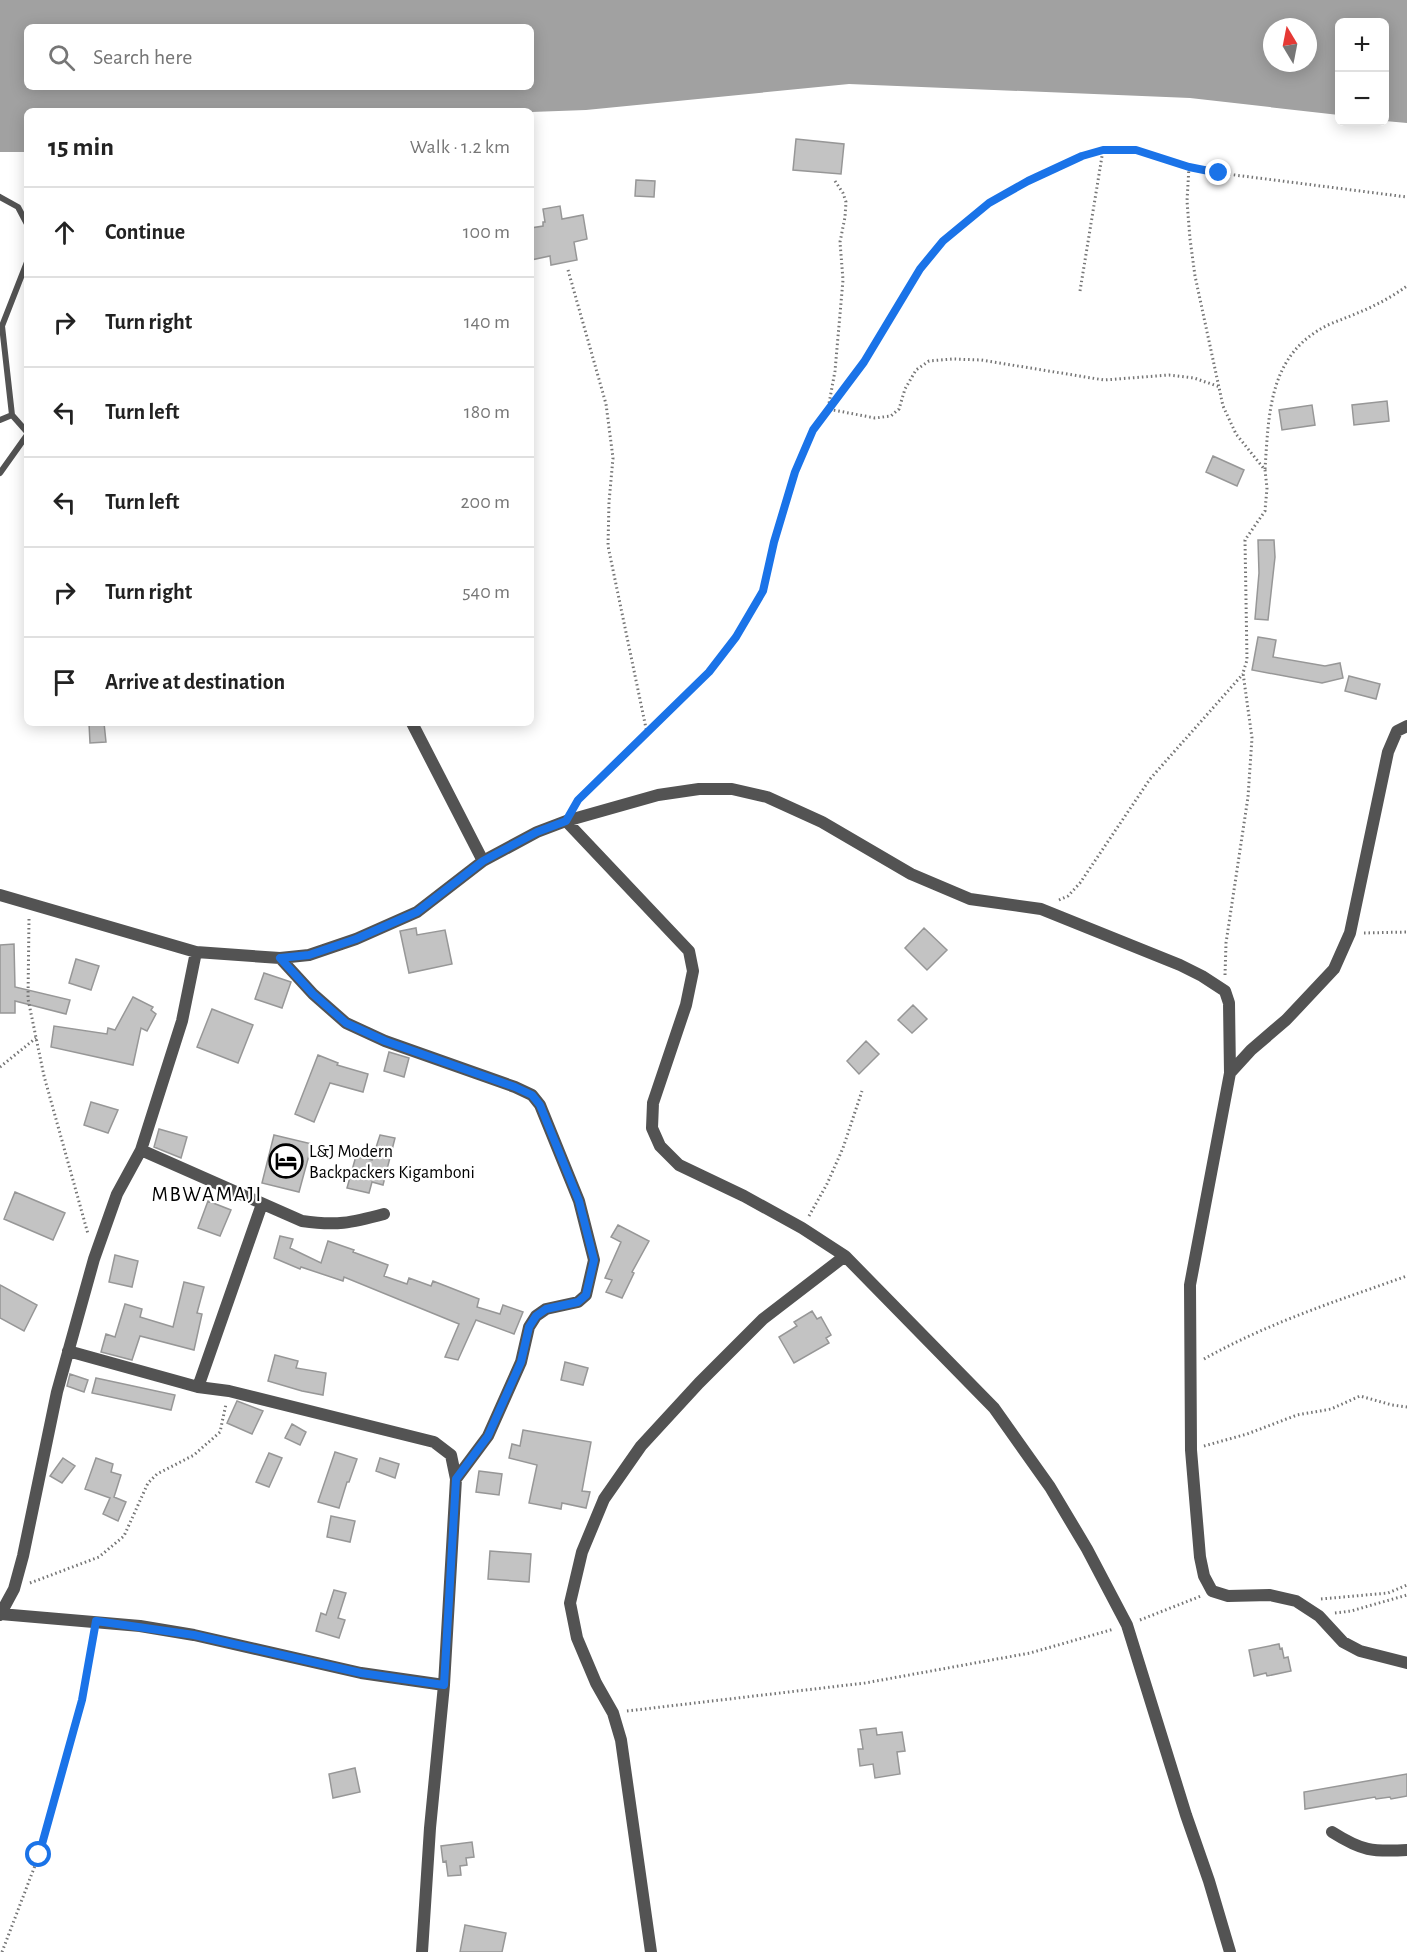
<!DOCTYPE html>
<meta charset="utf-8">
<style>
body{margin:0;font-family:"Alegreya Sans",sans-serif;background:#f6f6f6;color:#222}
.controls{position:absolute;right:18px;top:18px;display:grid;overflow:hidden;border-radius:9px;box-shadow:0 3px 15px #0003}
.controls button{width:54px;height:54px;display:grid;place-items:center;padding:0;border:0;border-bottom:2px solid #e0e0e0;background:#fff;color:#222;font:30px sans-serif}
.compass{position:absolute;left:1263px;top:18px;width:54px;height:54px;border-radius:50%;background:#fff;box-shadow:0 3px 15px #0003;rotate:350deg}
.stop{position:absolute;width:18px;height:18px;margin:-14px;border:4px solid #1a73e8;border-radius:50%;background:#fff}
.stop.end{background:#1a73e8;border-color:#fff;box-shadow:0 2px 6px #0008}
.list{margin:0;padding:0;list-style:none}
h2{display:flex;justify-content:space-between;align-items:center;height:78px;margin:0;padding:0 24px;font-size:26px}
h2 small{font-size:20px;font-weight:400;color:#767676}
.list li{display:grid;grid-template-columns:39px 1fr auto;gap:18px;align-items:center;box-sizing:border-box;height:90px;padding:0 24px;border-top:2px solid #e0e0e0}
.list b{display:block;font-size:22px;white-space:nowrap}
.list em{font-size:20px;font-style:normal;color:#767676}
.icon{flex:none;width:33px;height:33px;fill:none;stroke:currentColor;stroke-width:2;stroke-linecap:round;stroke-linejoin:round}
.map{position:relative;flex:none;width:1407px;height:1952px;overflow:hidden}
.search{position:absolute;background:#fff;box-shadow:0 3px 15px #0003;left:24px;top:24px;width:510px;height:66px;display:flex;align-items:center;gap:15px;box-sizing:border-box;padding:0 21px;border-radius:9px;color:#767676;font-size:22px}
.panel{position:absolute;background:#fff;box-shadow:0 3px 15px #0003;left:24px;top:108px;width:510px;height:618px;border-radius:9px}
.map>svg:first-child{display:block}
</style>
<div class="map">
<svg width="1407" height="1952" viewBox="0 0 1407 1952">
<rect width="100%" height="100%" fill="#fff"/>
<path fill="#a1a1a1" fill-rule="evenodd" d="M0,0H1407V123L1385,121L1384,22H1340L1339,115L1190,98L849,84L586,110L531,112L27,111V152H0ZM27,27H531V87H27ZM1272,27H1308V63H1272Z"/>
<path fill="#c3c3c3" stroke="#979797" stroke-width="1.5" d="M796,139L844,144L841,174L793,170Z
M636,180L655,181L654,197L635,196Z
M560,206L562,219L583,215L587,239L574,242L577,260L551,265L550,256L531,260V228L543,226V222H545L543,209Z
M1387,401L1389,421L1354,425L1352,405Z
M1312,405L1315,425L1282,430L1279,410Z
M1213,456L1244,470L1237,486L1206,472Z
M1258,540H1274L1275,557L1268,620L1255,619L1259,573Z
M1258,637L1276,640L1273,657L1325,666L1340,663L1343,678L1322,683L1252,670Z
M1349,676L1380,684L1376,699L1345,691Z
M89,723H104L106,742L90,743Z
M416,928L417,935L445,930L452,964L409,973L400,931Z
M924,928L947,950L927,970L905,948Z
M14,944L15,987L70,1000L66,1014L15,1001V1013H0V945Z
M76,959L99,966L91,990L69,983Z
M264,973L291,982L282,1008L255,999Z
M133,997L153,1007L151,1010L156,1014L147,1031L141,1028L133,1065L51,1047L54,1026L107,1034L108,1028L115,1030Z
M913,1005L927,1019L912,1033L898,1020Z
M212,1009L253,1025L238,1063L197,1047Z
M866,1041L879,1054L859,1074L847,1061Z
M389,1052L409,1058L404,1077L384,1071Z
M318,1055L338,1063L337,1065L368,1074L363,1092L330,1083L314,1122L295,1114Z
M91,1102L118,1110L108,1133L84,1125Z
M159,1129L187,1137L181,1158L154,1147Z
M274,1135L312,1144L299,1192L262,1183Z
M380,1135L395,1138L383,1185L372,1182L369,1193L347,1188L356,1156L372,1160Z
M15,1192L65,1213L53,1240L4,1219Z
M208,1201L231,1210L220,1236L198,1228Z
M618,1225L649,1241L632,1272L634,1273L622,1298L606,1292L612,1280L605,1278L621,1242L611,1237Z
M280,1236L293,1239L290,1248L321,1263L328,1241L354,1250L353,1252L388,1265L384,1276L407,1284L409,1278L431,1286L433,1281L479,1299L477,1307L500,1314L503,1305L523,1312L514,1334L476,1320L458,1360L445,1357L459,1324L344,1277L343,1281L301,1267L300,1269L274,1258Z
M115,1255L138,1261L132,1287L109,1282Z
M184,1282L204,1287L197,1313L202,1314L194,1350L140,1336L132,1360L101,1352L106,1334L115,1337L125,1304L142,1309L140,1317L173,1327Z
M0,1285L37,1305L24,1331L0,1318Z
M812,1311L817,1319L821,1317L831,1335L826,1338L829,1343L794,1363L779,1337L797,1326L794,1322Z
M275,1355L298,1361L296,1368L326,1373L323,1395L302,1391L268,1381Z
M565,1362L588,1368L583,1385L561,1380Z
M70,1374L88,1380L84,1392L67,1386Z
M96,1378L175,1395L171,1410L92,1393Z
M237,1401L263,1411L252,1434L227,1423Z
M292,1424L306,1432L300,1445L285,1438Z
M523,1430L591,1442L582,1491L590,1492L586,1508L562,1503L561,1509L529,1503L537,1465L509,1458L512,1444L520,1446Z
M335,1452L357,1459L349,1482H347L339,1508L318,1502Z
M269,1453L282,1458L269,1487L256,1482Z
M63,1458L75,1466L62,1483L50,1476Z
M96,1458L113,1464L111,1472L121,1475L114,1497L126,1502L118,1521L103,1514L110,1498L85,1489Z
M380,1458L399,1464L395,1478L376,1471Z
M479,1471L502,1474L499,1495L476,1492Z
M331,1516L355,1521L350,1542L327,1537Z
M490,1551L531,1554L529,1582L488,1579Z
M334,1590L346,1593L338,1618L345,1620L339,1638L316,1631L321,1613L326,1615Z
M1279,1644L1280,1649L1282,1648L1284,1658L1288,1657L1291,1671L1267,1676L1266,1673L1254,1676L1249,1650Z
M876,1728L877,1735L902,1732L905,1751L897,1752L900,1774L875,1778L873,1764L860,1766L858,1749H863L860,1730Z
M355,1768L360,1792L333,1798L329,1774Z
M1407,1774V1796L1391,1799L1390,1797L1376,1799L1375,1797L1305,1809L1304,1792Z
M472,1842L474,1857L466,1858L467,1865L460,1866L461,1875L448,1876L446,1861L443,1862L441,1846Z
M465,1925L506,1933L502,1952H460Z"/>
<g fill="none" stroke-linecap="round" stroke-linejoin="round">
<path stroke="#757575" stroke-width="3" stroke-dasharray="1.5 3" stroke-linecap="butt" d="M1189,167L1187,201L1190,239L1195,276L1223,406L1236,434L1265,470L1267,488L1265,511L1245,540L1247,660L1243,673L1252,738L1248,797L1226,943L1225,975
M835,181L843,193L846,202L845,217L840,242L843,280L835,371L828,409L875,418L891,416L899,409L905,389L916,370L929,361L953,359L981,360L1104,380L1169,375L1194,378L1220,387
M568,270L606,404L613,458L609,502L608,546L647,733
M1080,291L1103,150
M1265,469C1269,411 1269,354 1328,325C1344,318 1360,313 1375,305C1386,300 1397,293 1407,286
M576,804L684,694L709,672L736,637L763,591L774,542L795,472L814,430L864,362L920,269L943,241L989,203L1028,181L1082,156L1103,150H1136L1189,167L1219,173L1407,197
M1059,900L1068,896L1080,883L1150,779L1243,674
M29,919L28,999L44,1076L88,1234
M1364,933L1407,932
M0,1067L36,1038
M809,1216L827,1184L843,1148L862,1091
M1204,1359C1268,1323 1339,1300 1407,1276
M1204,1446L1247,1434L1297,1415L1331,1409L1360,1396L1392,1405L1407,1407
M30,1583L99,1557L124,1536L148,1483L157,1474L194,1455L220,1432L226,1404
M1321,1599L1388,1593L1407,1585
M1335,1613L1351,1611L1407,1595
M1140,1620L1201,1596
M627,1711L865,1683L1030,1653L1114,1629
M2,1952L39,1855L82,1700L94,1635"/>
<path stroke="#535353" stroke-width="6" d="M0,197L18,207L27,224
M27,262L2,326L12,415L27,432
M0,420L12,415
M0,473L27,435"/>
<path stroke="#535353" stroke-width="12" d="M412,723L483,861
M1407,726L1397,731L1388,752L1350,933L1334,969L1286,1020L1251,1050L1230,1073L1190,1285L1191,1450L1200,1557L1204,1576L1212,1591L1228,1596L1270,1595L1296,1601L1319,1616L1343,1642L1360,1651L1407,1663
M566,821L689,951L693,971L686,1005L653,1103L652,1128L660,1146L679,1165L744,1196L802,1228L845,1256L994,1408L1050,1487L1087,1549L1127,1625L1186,1815L1209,1881L1230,1952
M0,895L196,952L280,958L309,955L356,939L417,912L483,861L537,832L566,821L658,795L699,789H732L767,797L822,822L911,874L970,899L1041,909L1180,965L1202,976L1225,991L1229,1003L1230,1073
M280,958L313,994L346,1023L385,1041L515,1087L532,1095L540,1105L579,1201L594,1260L586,1295L578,1302L546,1309L536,1316L529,1327L521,1362L488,1436L456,1479
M141,1150L302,1221C336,1226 351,1223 384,1214
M68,1351L198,1387L229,1391L434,1442L451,1455L456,1479L444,1685L430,1828L422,1952
M198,1387L262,1204
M0,1614L140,1626L194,1635L361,1673L444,1685
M0,1615L14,1589L23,1556L57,1392L94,1259L117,1194L141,1150L182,1021L196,952
M1332,1832C1362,1851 1372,1852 1407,1850
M651,1952L621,1740L613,1713L596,1683L577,1638L570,1603L582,1552L604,1499L641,1446L699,1383L763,1319L845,1256"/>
</g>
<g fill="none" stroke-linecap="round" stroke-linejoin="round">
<path stroke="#1a73e8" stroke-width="8" d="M39,1855L82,1700L96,1621L194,1635L361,1673L444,1685L456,1479L488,1436L521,1362L529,1327L536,1316L546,1309L578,1302L586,1295L594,1260L579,1201L540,1105L532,1095L515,1087L385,1041L346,1023L313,994L280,958L309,955L356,939L417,912L483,861L537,832L566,821L578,800L709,672L736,637L763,591L774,542L795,472L813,430L864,362L920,269L943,241L989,203L1028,181L1082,156L1103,150H1136L1189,167L1219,173"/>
</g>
<defs>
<g id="hotel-ring" transform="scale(1.725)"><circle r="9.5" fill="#fff" stroke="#000" stroke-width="1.5"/><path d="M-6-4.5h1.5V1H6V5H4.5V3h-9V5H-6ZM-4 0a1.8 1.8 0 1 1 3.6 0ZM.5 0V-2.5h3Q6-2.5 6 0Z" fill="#000"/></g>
</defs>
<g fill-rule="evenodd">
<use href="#hotel-ring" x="286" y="1161"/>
</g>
<g text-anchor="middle" stroke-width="4.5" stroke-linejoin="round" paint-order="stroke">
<g font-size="18" fill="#000" stroke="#fff" text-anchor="start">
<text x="309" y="1157">L&amp;J Modern<tspan x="309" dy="21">Backpackers Kigamboni</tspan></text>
</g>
<g font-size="21" letter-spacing="1.5" fill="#000" stroke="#fff">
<text x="207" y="1201">MBWAMAJI</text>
</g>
</g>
</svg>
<div class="controls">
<button>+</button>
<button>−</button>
</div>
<svg class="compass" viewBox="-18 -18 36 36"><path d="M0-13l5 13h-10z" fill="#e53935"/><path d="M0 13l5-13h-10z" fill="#767676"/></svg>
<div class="stop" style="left:39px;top:1855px"></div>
<div class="stop end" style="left:1219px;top:173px"></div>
<div class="search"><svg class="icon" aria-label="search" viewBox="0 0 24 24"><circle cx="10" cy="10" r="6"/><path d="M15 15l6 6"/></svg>Search here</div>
<section class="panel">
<h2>15 min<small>Walk · 1.2 km</small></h2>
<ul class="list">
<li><svg class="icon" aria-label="ahead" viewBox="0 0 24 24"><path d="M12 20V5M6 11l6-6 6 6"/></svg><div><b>Continue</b></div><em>100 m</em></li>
<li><svg class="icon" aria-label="right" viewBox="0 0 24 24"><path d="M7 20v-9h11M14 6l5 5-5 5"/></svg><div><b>Turn right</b></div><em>140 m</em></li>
<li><svg class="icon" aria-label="left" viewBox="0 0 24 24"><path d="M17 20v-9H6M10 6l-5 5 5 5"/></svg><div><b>Turn left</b></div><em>180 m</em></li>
<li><svg class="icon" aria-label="left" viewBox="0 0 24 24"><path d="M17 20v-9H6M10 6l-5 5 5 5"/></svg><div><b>Turn left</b></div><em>200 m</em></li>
<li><svg class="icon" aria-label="right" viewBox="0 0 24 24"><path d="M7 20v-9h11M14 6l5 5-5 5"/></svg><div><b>Turn right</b></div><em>540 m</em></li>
<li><svg class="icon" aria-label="arrive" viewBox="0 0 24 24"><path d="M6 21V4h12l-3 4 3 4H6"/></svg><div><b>Arrive at destination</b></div></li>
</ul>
</section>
</div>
